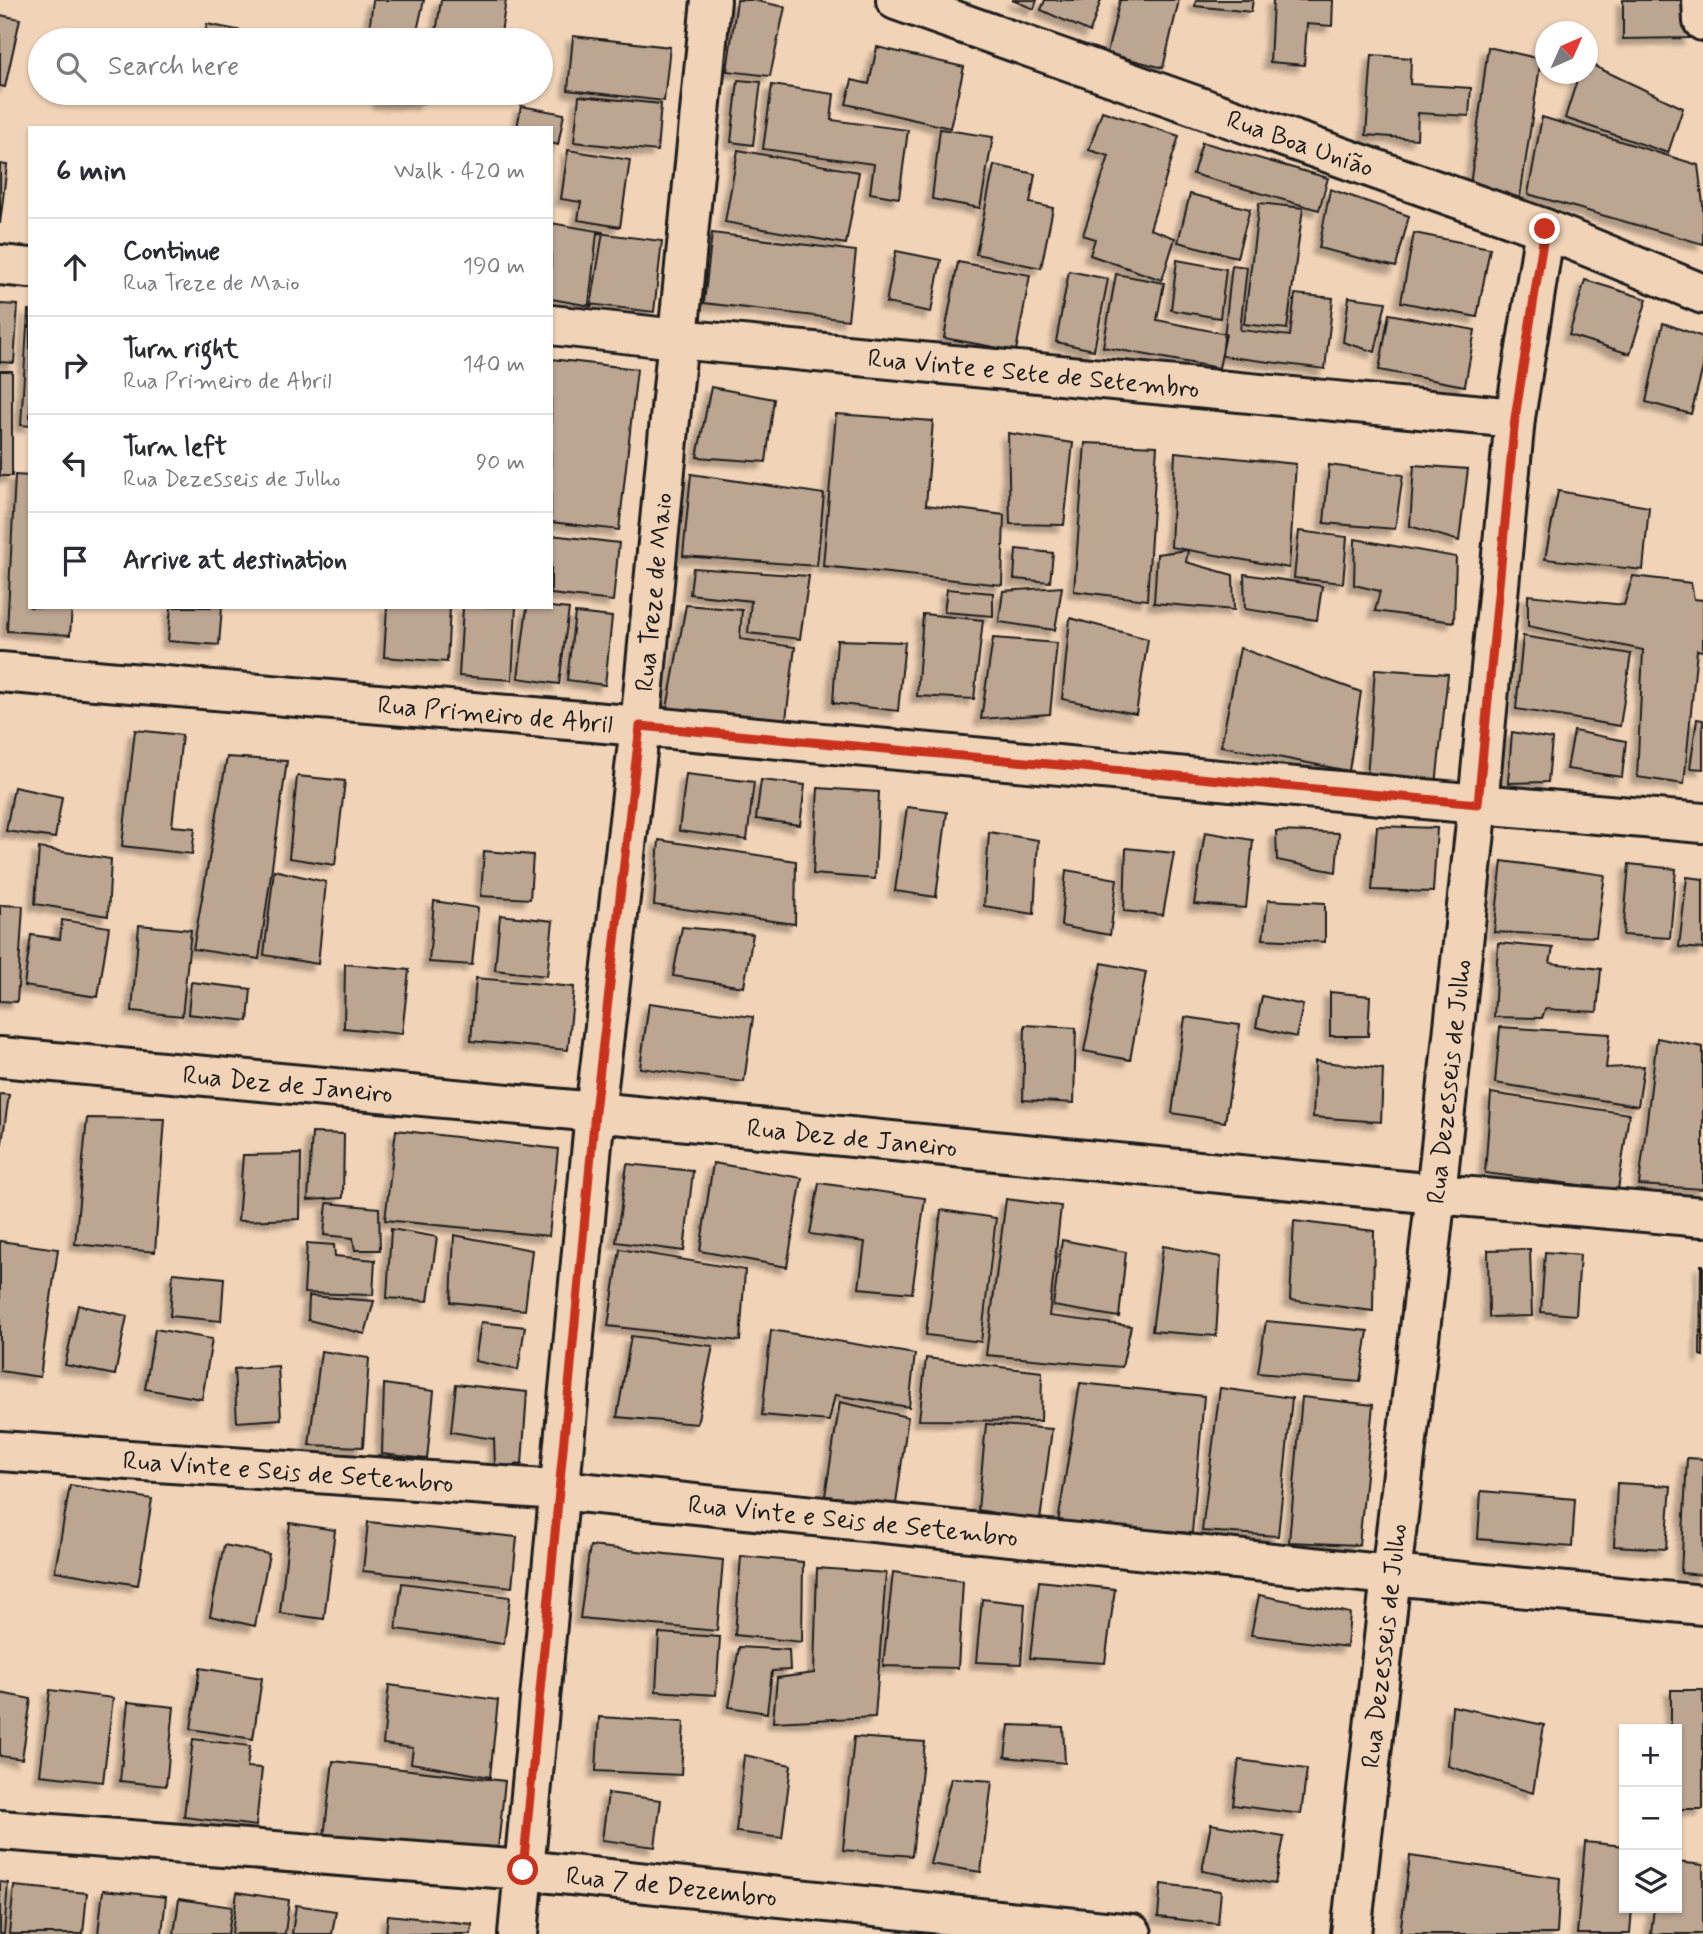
<!DOCTYPE html>
<meta charset="utf-8">
<style>
body{margin:0;font-family:Mynerve,sans-serif;background:#f2f2f3;color:#2b2b33}
.controls{position:absolute;right:21px;bottom:21px;display:grid;overflow:hidden;border-radius:0px;box-shadow:0 2px 5px #0004}
.controls button{width:63px;height:63px;display:grid;place-items:center;padding:0;border:0;border-bottom:2px solid #e1e1e2;background:#fff;color:#2b2b33;font:35px sans-serif}
.compass{position:absolute;left:1535px;top:21px;width:63px;height:63px;border-radius:50%;background:#fff;box-shadow:0 2px 5px #0004;rotate:45deg}
.stop{position:absolute;width:21px;height:21px;margin:-16px;border:5px solid #c8321e;border-radius:50%;background:#fff}
.stop.end{background:#c8321e;border-color:#fff;box-shadow:0 2px 7px #0008}
.list{margin:0;padding:0;list-style:none}
h2{display:flex;justify-content:space-between;align-items:center;height:91px;margin:0;padding:0 28px;font-size:30px}
h2 small{font-size:23px;font-weight:400;color:#7c7c81}
.list li{display:grid;grid-template-columns:46px 1fr auto;gap:21px;align-items:center;box-sizing:border-box;height:98px;padding:0 28px;border-top:2px solid #e1e1e2}
.list b{display:block;font-size:26px;white-space:nowrap}
.list p{margin:0;font-size:23px;white-space:nowrap;color:#7c7c81}
.list em{font-size:23px;font-style:normal;color:#7c7c81}
.icon{flex:none;width:38px;height:38px;fill:none;stroke:currentColor;stroke-width:2;stroke-linecap:round;stroke-linejoin:round}
.map{position:relative;flex:none;width:1703px;height:1934px;overflow:hidden}
.search{position:absolute;background:#fff;box-shadow:0 2px 5px #0004;left:28px;top:28px;width:525px;height:77px;display:flex;align-items:center;gap:18px;box-sizing:border-box;padding:0 24px;border-radius:38px;color:#7c7c81;font-size:26px}
.panel{position:absolute;background:#fff;box-shadow:0 2px 5px #0004;left:28px;top:126px;width:525px;height:483px;border-radius:0px}
.map>svg:first-child{display:block}
</style>
<div class="map">
<svg width="1703" height="1934" viewBox="0 0 1703 1934">
<defs>
<filter id="shadow"><feDropShadow dx="-6" dy="6" stdDeviation="2" flood-color="#0004"/></filter>
</defs>
<rect width="100%" height="100%" fill="#f1d3b7"/>
<filter id="ink" filterUnits="userSpaceOnUse"><feTurbulence type="fractalNoise" baseFrequency=".0143" numOctaves="2"/><feDisplacementMap in="SourceGraphic" scale="14" xChannelSelector="R" yChannelSelector="G"/><feConvolveMatrix kernelMatrix="1 2 1 2 8 2 1 2 1" color-interpolation-filters="sRGB"/></filter>
<g filter="url(#ink)">
<path fill="#bca591" stroke="#1c1c1c" stroke-width="2" filter="url(#shadow)" d="M373,0H424L415,40H368Z
M441,0H506L500,40H435Z
M737,0H752L785,7L770,76L727,71Z
M1012,0H1037L1034,9Z
M1045,0H1101L1090,32L1041,10Z
M1120,0H1179L1163,68L1107,53Z
M1196,0H1253L1251,12L1195,6Z
M1273,0H1333L1332,26L1307,24L1304,65L1270,62Z
M1623,0H1689V38L1623,39Z
M0,15L20,19L5,87L0,86Z
M207,24L257,34L256,40H204Z
M573,36L670,47L664,101L568,90Z
M877,47L964,67L950,128L846,104L852,80L869,84Z
M1488,47L1541,59L1519,204L1469,194Z
M1372,55L1411,58L1410,84L1471,88L1469,116L1418,113L1417,139L1366,135Z
M1588,63L1683,108L1668,153L1565,118L1579,74H1588Z
M738,80L761,82L753,145L731,142Z
M772,85L834,94L831,120L908,130L899,198L870,193L874,164L763,149Z
M380,93H425V103L379,102Z
M579,96L661,104L657,151L574,142Z
M521,106L564,114L558,145L551,143V128H517Z
M1102,111L1179,136L1150,229L1175,238L1162,280L1090,255L1095,239L1083,235L1109,156L1089,150Z
M1542,117L1698,165L1703,204V244L1528,194Z
M940,129L993,137L980,208L932,199Z
M1202,142L1328,178L1319,210L1193,174Z
M568,150L630,160L620,227L578,220L581,202L561,199Z
M738,150L859,172L846,244L725,222Z
M0,164L7,165L0,224Z
M994,165L1035,174L1030,203L1053,208L1041,268L976,254Z
M1330,189L1409,216L1396,267L1319,248Z
M1190,194L1250,209L1237,257L1178,242Z
M1259,203L1303,208L1287,329L1244,324Z
M551,223L603,232L591,306L551,299Z
M597,233L662,241L654,312L589,304Z
M712,233L856,251L848,320L704,303Z
M1414,233L1490,248L1477,317L1401,302Z
M896,251L941,260L931,312L886,303Z
M1177,260L1226,269L1220,318L1171,310Z
M958,262L1030,275L1016,351L944,338Z
M1232,265L1247,267L1240,330L1290,336L1295,294L1333,298L1325,369L1222,356Z
M1069,271L1108,279L1094,350L1056,342Z
M1116,274L1164,283L1157,320L1226,334L1219,368L1103,347Z
M1585,280L1647,299L1630,354L1569,335Z
M1349,297L1386,302L1375,352L1343,342Z
M0,304L18,305L14,363L0,362Z
M28,310H30V426L21,425Z
M1389,314L1475,330L1465,386L1379,370Z
M1663,323L1703,337V367L1691,414L1646,402Z
M551,359L637,369L619,530L551,522Z
M0,371H12V476H0Z
M711,387L774,399L766,462L697,457Z
M836,414L933,421L926,505L1004,515L1002,585L823,566Z
M1008,433L1073,443L1064,525L1010,524Z
M1085,443L1157,446L1147,600L1074,591Z
M1175,452L1296,464L1289,568L1171,547Z
M1329,465L1403,475L1395,529L1324,523Z
M1414,465L1468,469L1459,541L1410,526Z
M691,474L824,494L817,566L683,556Z
M15,475L30,476V607H72L70,635L7,631Z
M1558,491L1649,507L1643,570L1545,559Z
M1299,531L1347,537L1343,583L1294,578Z
M551,535L619,543L613,601L551,594Z
M1355,539L1456,557L1454,622L1375,611L1380,591L1354,585Z
M1016,549L1053,553L1050,582L1014,579Z
M1188,550L1186,562L1233,575L1234,610L1154,603L1157,554Z
M693,568L809,576L800,639L748,633L751,601L690,594Z
M1244,574L1322,586L1317,620L1245,609Z
M1633,576L1691,583L1694,599L1703,600V651L1697,650L1684,784L1637,777L1643,650L1528,626V595L1624,605Z
M1062,587L1055,630L999,622L1003,591Z
M947,589L993,593V616L944,612Z
M686,605L742,610L740,639L795,647L785,727L666,714Z
M171,607H222L219,645L168,641Z
M387,607H450L447,662L384,657Z
M463,607H516L512,680L459,676Z
M527,607H551L569,609L559,684L518,678Z
M575,613L612,617L605,685L567,680Z
M923,614L983,620L974,699L917,696Z
M1070,618L1148,639L1136,714L1062,699Z
M1523,636L1631,654L1620,726L1516,709Z
M993,638L1057,643L1050,714L981,719Z
M837,640L905,642L898,711L833,703Z
M1240,648L1361,692L1349,771L1221,746Z
M1375,669L1448,674L1436,785L1367,778Z
M1697,719L1703,720V769L1690,768Z
M135,730L182,735L172,826L195,828L192,854L122,846Z
M1574,731L1626,741L1622,777L1567,769Z
M1512,732L1552,739L1548,782L1508,783Z
M227,757L287,761L259,959L193,949Z
M686,774L754,782L747,840L679,831Z
M297,776L345,781L335,865L289,858Z
M761,780L805,785L800,825L756,819Z
M14,787L62,797L55,838L6,831Z
M818,788L879,792L875,879L813,874Z
M907,807L947,812L936,897L895,891Z
M1377,826L1437,828L1433,892L1372,890Z
M1276,831L1339,833L1336,872L1277,860Z
M989,832L1038,840L1034,914L984,906Z
M1205,832L1253,840L1246,908L1194,904Z
M659,840L796,861L795,924L654,905Z
M39,848L111,859L108,916L35,904Z
M1126,848L1174,853L1163,915L1124,911Z
M484,851L533,855L530,899L481,896Z
M1502,861L1605,875L1596,937L1494,932Z
M1629,864L1676,869L1670,938L1623,935Z
M274,870L326,882L318,964L264,955Z
M1066,870L1117,879L1110,935L1061,926Z
M1687,877L1703,879V949L1679,947Z
M1268,900L1325,903V942L1263,939Z
M434,901L478,908L472,965L429,962Z
M0,905L23,906L17,1002L0,1001Z
M500,915L553,921L547,976L495,970Z
M62,920L109,927L98,997L24,986L31,935L60,939Z
M139,925L191,930L182,1016L132,1011Z
M682,927L753,934L744,987L673,976Z
M1498,943L1553,948L1550,963L1601,969L1597,1012L1545,1009L1542,1018L1494,1017Z
M1102,963L1146,972L1130,1060L1084,1051Z
M345,964L409,970L402,1034L344,1028Z
M476,978L574,987L568,1050L471,1041Z
M191,982L251,989L248,1021L188,1014Z
M1330,992L1370,996L1368,1036H1330Z
M1262,996L1303,1005L1296,1037L1256,1027Z
M649,1003L753,1017L744,1082L640,1068Z
M1185,1017L1240,1025L1225,1122L1172,1113Z
M1025,1025L1076,1028L1074,1103L1023,1100Z
M1500,1027L1610,1034L1606,1068L1644,1066L1638,1106L1495,1083Z
M1657,1038L1703,1047V1189L1639,1185Z
M1315,1061L1383,1069L1381,1122L1313,1117Z
M1491,1093L1629,1114L1618,1190L1485,1173Z
M0,1094L9,1095L2,1143H0Z
M87,1118L165,1119L155,1252L75,1244Z
M396,1130L558,1149L549,1236L385,1220Z
M312,1133L344,1134L343,1198L308,1200Z
M301,1154L300,1219L238,1221L243,1155Z
M713,1163L802,1178L787,1267L700,1251Z
M627,1164L693,1171L684,1251L616,1242Z
M819,1183L925,1198L912,1293L859,1288L865,1242L810,1234Z
M1006,1199L1061,1206L1049,1316L1131,1326L1122,1367L986,1355Z
M327,1203L379,1208L380,1250H355L353,1238L324,1235Z
M941,1210L996,1218L981,1342L926,1335Z
M1294,1221L1374,1231L1373,1311L1290,1300Z
M391,1229L437,1237L428,1301L387,1298Z
M454,1235L532,1250L525,1310L451,1302Z
M1062,1240L1126,1252L1119,1317L1053,1306Z
M0,1241L58,1249L40,1377L0,1371Z
M307,1243L334,1245L335,1256L375,1260L373,1295L304,1293Z
M1163,1246L1221,1257L1216,1336L1152,1331Z
M620,1249L745,1270L740,1341L608,1326Z
M1530,1249L1532,1316L1489,1317L1488,1250Z
M1545,1252L1580,1255L1576,1315L1541,1312Z
M1701,1265H1703V1356L1700,1355Z
M173,1273L224,1278L221,1321L170,1316Z
M309,1296L374,1301L365,1334L308,1320Z
M78,1305L127,1316L115,1375L65,1365Z
M1266,1321L1368,1331L1360,1382L1258,1373Z
M481,1322L525,1327L518,1370L475,1361Z
M155,1329L212,1339L202,1399L145,1389Z
M771,1330L915,1354L909,1407L835,1395L829,1421L762,1415Z
M631,1336L713,1346L697,1424L617,1417Z
M321,1351L369,1358L363,1447L309,1445Z
M926,1358L1042,1372L1041,1421L919,1420Z
M278,1366L281,1419L237,1422L234,1369Z
M1080,1383L1204,1396L1192,1533L1058,1523Z
M384,1384L434,1391L427,1459L382,1454Z
M456,1384L527,1392L522,1464L495,1467L494,1439L451,1432Z
M1220,1388L1292,1398L1278,1536L1202,1531Z
M1302,1397L1373,1405L1359,1545L1289,1542Z
M840,1402L908,1417L896,1504L825,1496Z
M986,1424L1052,1429L1040,1521L978,1510Z
M1687,1458L1703,1459V1575L1681,1573Z
M1617,1483L1671,1486L1666,1549L1614,1546Z
M70,1485L152,1499L138,1585L55,1571Z
M1481,1491L1575,1499L1572,1547L1478,1539Z
M368,1522L517,1537L512,1587L363,1571Z
M290,1523L335,1530L324,1619L280,1613Z
M224,1545L269,1554L255,1626L210,1616Z
M590,1546L723,1560L717,1631L580,1618Z
M741,1556L803,1562L802,1642L735,1635Z
M817,1568L886,1573L875,1717L773,1722L777,1678L814,1673Z
M893,1572L963,1581L958,1668L883,1666Z
M1039,1581L1115,1589L1105,1663L1030,1658Z
M402,1583L510,1597L504,1644L396,1629Z
M1259,1595L1350,1613L1347,1647L1251,1635Z
M982,1599L1025,1604L1021,1664L976,1662Z
M659,1633L720,1637L716,1695L656,1691Z
M739,1647L789,1650L790,1670L772,1671L767,1713L729,1707Z
M200,1668L262,1678L253,1739L191,1729Z
M389,1685L498,1700L490,1777L411,1763L413,1748L383,1744Z
M50,1690L113,1698L103,1782L40,1775Z
M1671,1690H1703V1809H1677V1729H1671Z
M0,1693L31,1699L22,1759L0,1756Z
M128,1702L174,1707L166,1786L120,1781Z
M1452,1706L1544,1725L1533,1793L1448,1766Z
M599,1717L684,1722L681,1775L596,1771Z
M1009,1725L1063,1727L1065,1763L1005,1757Z
M854,1737L925,1742L912,1856L843,1850Z
M193,1739L250,1746L247,1767L262,1768L256,1826L184,1817Z
M744,1755L791,1765L782,1838L736,1832Z
M1239,1760L1307,1769L1301,1814L1233,1805Z
M333,1761L505,1781L497,1857L324,1837Z
M951,1778L992,1781L981,1872L930,1864Z
M608,1793L661,1800L655,1847L602,1840Z
M1211,1824L1284,1837L1275,1884L1202,1871Z
M1585,1842L1624,1846V1908H1632L1630,1934H1577Z
M1410,1856L1560,1878L1557,1934H1400Z
M1677,1862L1703,1865V1934H1651L1654,1908H1677Z
M0,1882L8,1883L4,1934H0Z
M1161,1884L1221,1891L1218,1924L1158,1917Z
M14,1886L87,1893L83,1934H9Z
M103,1890L166,1897L162,1934H98Z
M237,1892L289,1900L285,1934H232Z
M179,1899L232,1907L228,1934H174Z
M296,1905L336,1911L332,1934H292Z
M388,1915L472,1924L471,1934H386Z"/>
<g fill="none" stroke-linecap="round" stroke-linejoin="round">
<g stroke="#1c1c1c" stroke-width="44">
<g id="minor">
<path id="s1" d="M896,0L1545,229L1703,294"/>
<path d="M1702,0L1703,21"/>
<path d="M0,265L30,268"/>
<path id="s2" d="M551,325L677,339L1515,418"/>
<path id="s3" d="M0,672L640,726L1478,804L1703,823"/>
<path id="s4" d="M0,1057L595,1112L1436,1194L1703,1217"/>
<path id="s5" d="M0,1451L559,1490L1391,1575L1703,1605"/>
<path id="s6" d="M0,1830L523,1870L1132,1934"/>
<path id="s7" d="M518,1934L595,1112L640,726L711,0"/>
<path id="s8" d="M1351,1934L1391,1575L1436,1194L1478,804L1515,418L1545,229"/>
</g>
</g>
<use href="#minor" stroke="#f1d3b7" stroke-width="38"/>
</g>
</g>
<g fill="none" stroke-linecap="round" stroke-linejoin="round" filter="url(#ink)">
<path stroke="#c8321e" stroke-width="9" d="M523,1870L595,1112L640,726L1478,804L1515,418L1545,229"/>
</g>
<g text-anchor="middle" stroke-width="6" stroke-linejoin="round" paint-order="stroke">
<g font-size="26" fill="#1c1c1c" stroke="#f1d3b7">
<text dy="9" stroke="none"><textPath href="#s1" startOffset="429">Rua Boa União</textPath></text>
<text dy="9" stroke="none"><textPath href="#s2" startOffset="485">Rua Vinte e Sete de Setembro</textPath></text>
<text dy="9" stroke="none"><textPath href="#s7" startOffset="1349">Rua Treze de Maio</textPath></text>
<text dy="9" stroke="none"><textPath href="#s3" startOffset="497">Rua Primeiro de Abril</textPath></text>
<text dy="9" stroke="none"><textPath href="#s8" startOffset="858">Rua Dezesseis de Julho</textPath></text>
<text dy="9" stroke="none"><textPath href="#s4" startOffset="289">Rua Dez de Janeiro</textPath></text>
<text dy="9" stroke="none"><textPath href="#s4" startOffset="856">Rua Dez de Janeiro</textPath></text>
<text dy="9" stroke="none"><textPath href="#s5" startOffset="289">Rua Vinte e Seis de Setembro</textPath></text>
<text dy="9" stroke="none"><textPath href="#s5" startOffset="856">Rua Vinte e Seis de Setembro</textPath></text>
<text dy="9" stroke="none"><textPath href="#s8" startOffset="290">Rua Dezesseis de Julho</textPath></text>
<text dy="9" stroke="none"><textPath href="#s6" startOffset="674">Rua 7 de Dezembro</textPath></text>
</g>
</g>
</svg>
<div class="controls">
<button>+</button>
<button>−</button>
<button><svg class="icon" aria-label="layers" viewBox="0 0 24 24"><path d="M12 4l9 5-9 5-9-5zM3 14l9 5 9-5"/></svg></button>
</div>
<svg class="compass" viewBox="-18 -18 36 36"><path d="M0-13l5 13h-10z" fill="#e53935"/><path d="M0 13l5-13h-10z" fill="#7c7c81"/></svg>
<div class="stop" style="left:523px;top:1870px"></div>
<div class="stop end" style="left:1545px;top:229px"></div>
<div class="search"><svg class="icon" aria-label="search" viewBox="0 0 24 24"><circle cx="10" cy="10" r="6"/><path d="M15 15l6 6"/></svg>Search here</div>
<section class="panel">
<h2>6 min<small>Walk · 420 m</small></h2>
<ul class="list">
<li><svg class="icon" aria-label="ahead" viewBox="0 0 24 24"><path d="M12 20V5M6 11l6-6 6 6"/></svg><div><b>Continue</b><p>Rua Treze de Maio</p></div><em>190 m</em></li>
<li><svg class="icon" aria-label="right" viewBox="0 0 24 24"><path d="M7 20v-9h11M14 6l5 5-5 5"/></svg><div><b>Turn right</b><p>Rua Primeiro de Abril</p></div><em>140 m</em></li>
<li><svg class="icon" aria-label="left" viewBox="0 0 24 24"><path d="M17 20v-9H6M10 6l-5 5 5 5"/></svg><div><b>Turn left</b><p>Rua Dezesseis de Julho</p></div><em>90 m</em></li>
<li><svg class="icon" aria-label="arrive" viewBox="0 0 24 24"><path d="M6 21V4h12l-3 4 3 4H6"/></svg><div><b>Arrive at destination</b></div></li>
</ul>
</section>
</div>
